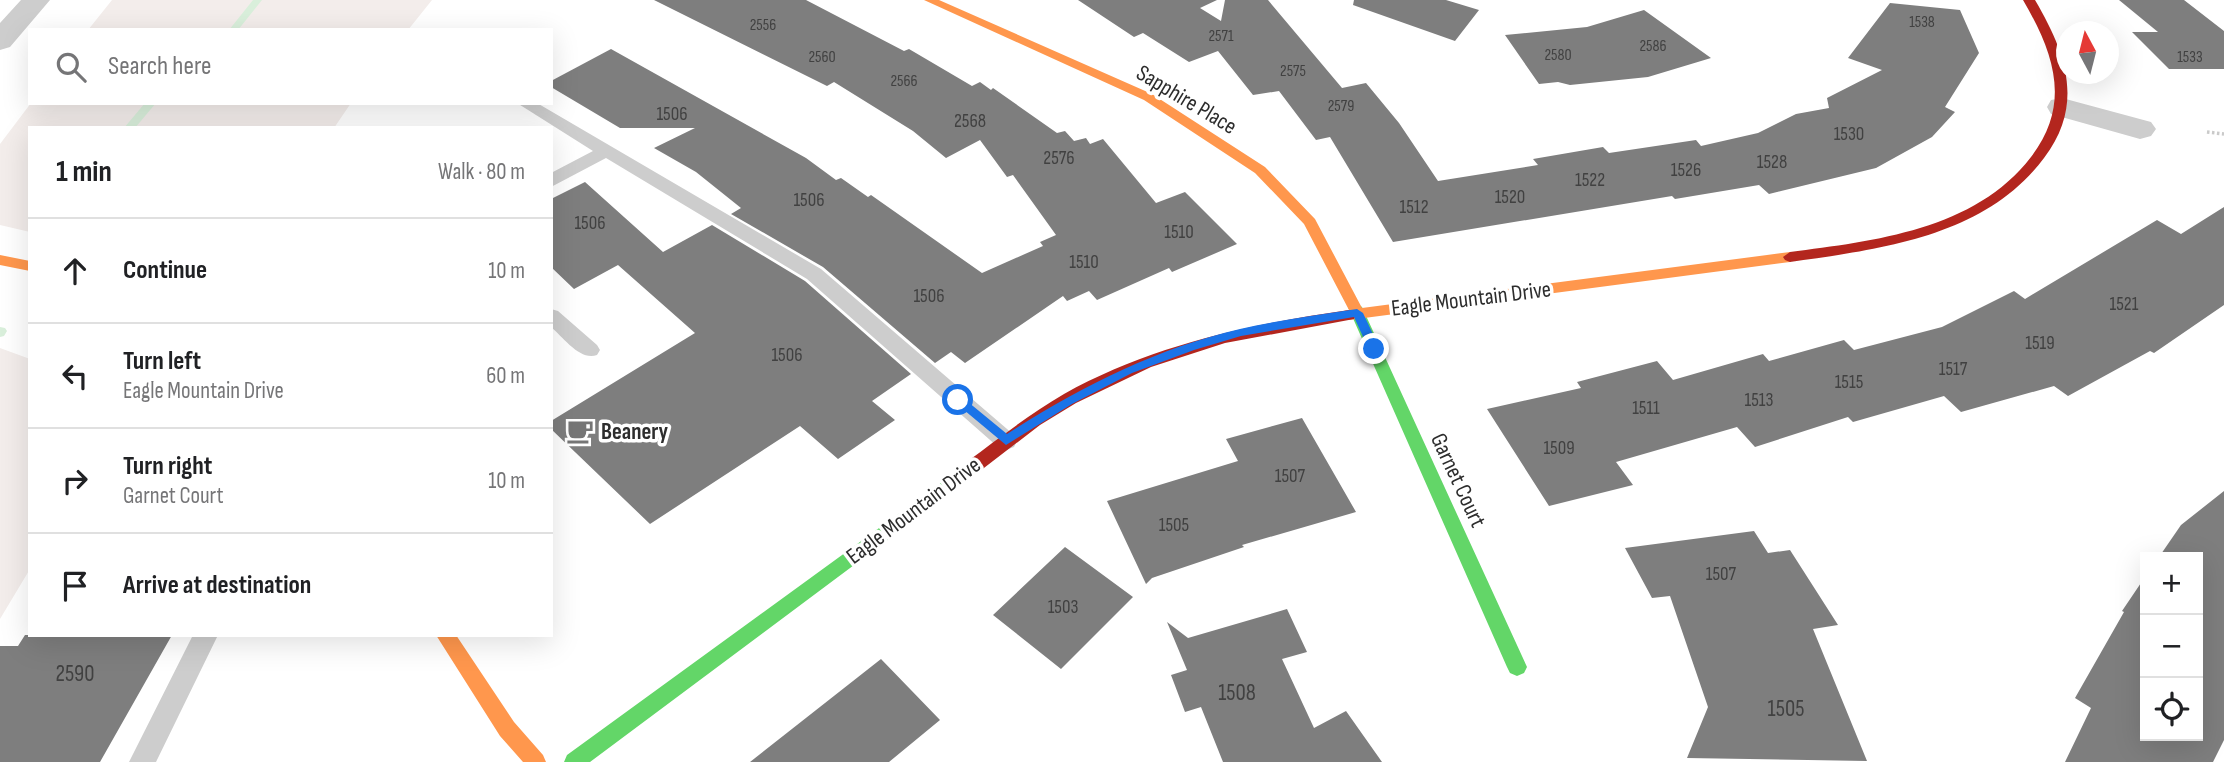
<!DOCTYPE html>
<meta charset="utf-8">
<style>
body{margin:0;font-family:"Sofia Sans Condensed",sans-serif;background:#f2f2f2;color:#202124}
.controls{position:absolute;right:21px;bottom:21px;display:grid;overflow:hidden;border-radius:0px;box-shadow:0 7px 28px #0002}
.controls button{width:63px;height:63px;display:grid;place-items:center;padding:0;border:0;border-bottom:2px solid #e0e0e0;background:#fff;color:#202124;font:35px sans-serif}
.compass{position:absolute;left:2056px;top:21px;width:63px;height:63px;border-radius:50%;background:#fff;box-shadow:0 7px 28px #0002;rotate:353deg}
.stop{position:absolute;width:21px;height:21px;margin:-16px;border:5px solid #1a73e8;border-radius:50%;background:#fff}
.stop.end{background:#1a73e8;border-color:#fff;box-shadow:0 2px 7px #0008}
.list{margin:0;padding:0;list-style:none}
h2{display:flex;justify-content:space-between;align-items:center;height:91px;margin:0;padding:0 28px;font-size:30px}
h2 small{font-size:23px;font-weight:400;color:#757577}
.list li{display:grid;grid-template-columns:46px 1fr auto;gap:21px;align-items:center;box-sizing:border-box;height:105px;padding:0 28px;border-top:2px solid #e0e0e0}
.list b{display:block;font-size:26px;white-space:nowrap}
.list p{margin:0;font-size:23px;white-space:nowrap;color:#757577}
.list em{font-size:23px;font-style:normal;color:#757577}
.icon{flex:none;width:38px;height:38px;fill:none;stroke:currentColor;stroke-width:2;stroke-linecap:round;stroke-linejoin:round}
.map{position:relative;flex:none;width:2224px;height:762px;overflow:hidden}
.search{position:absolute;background:#fff;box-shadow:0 7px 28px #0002;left:28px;top:28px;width:525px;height:77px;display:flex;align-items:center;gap:18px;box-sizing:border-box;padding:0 24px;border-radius:0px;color:#757577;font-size:26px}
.panel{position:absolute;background:#fff;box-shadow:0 7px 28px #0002;left:28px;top:126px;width:525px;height:511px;border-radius:0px}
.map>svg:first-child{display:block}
</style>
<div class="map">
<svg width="2224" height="762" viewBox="0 0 2224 762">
<rect width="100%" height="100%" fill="#fff"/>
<path fill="#f3edeb" d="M112,0H432L408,30H88Z
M31,103H351L334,128H30V232L0,225V144Z
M0,348L30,359V569L0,619Z"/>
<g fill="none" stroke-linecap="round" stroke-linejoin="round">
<path fill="#d9efdb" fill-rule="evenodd" d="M253,0H262L238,30H229Z
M145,103H156L135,128H124Z
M0,327L5,328L7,331L4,336L0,337Z"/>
</g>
<path fill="#7e7e7e" d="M654,0H806L904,51L909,49L972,86L980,82L991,90L993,88L1057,133L1065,131L1074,141L1086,138L1090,144L1103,139L1156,203L1185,192L1237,244L1172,272L1169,268L1097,300L1089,291L1067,301L1063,296L965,363L951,352L935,363L823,267L731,214L741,208L696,172L654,148L695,128H620L551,87V81L611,49L806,158L836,180L841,178L868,197L871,195L982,273L1043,246L1040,242L1056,235L1013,175L1007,177L980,140L946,158L913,131L834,82L827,86Z
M1078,0H1217L1200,8L1221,21L1225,0H1268L1342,88L1366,83L1399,123L1438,181L1538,165L1533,159L1603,147L1609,153L1696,140L1701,146L1758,133L1796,114L1829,108L1827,98L1882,70L1848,58L1890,3L1960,10L1979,53L1945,107L1955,112L1932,137L1876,168L1769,194L1759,185L1675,199L1672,196L1393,242L1330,137L1316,140L1279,91L1253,95L1218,51L1189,62L1143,33L1134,37Z
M1354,0H1446L1479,10L1455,41L1353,5Z
M2119,0H2184L2224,31V69H2169L2132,32H2158Z
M1644,10L1711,58L1648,77L1570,85L1558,82L1539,84L1505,35L1587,27Z
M585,182L663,252L712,225L805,281L911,374L872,401L895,420L838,459L800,426L650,524L551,429V421L695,333L618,265L574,289L551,267V199Z
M2224,207V305L2154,353L2150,351L2068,396L2054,386L1961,412L1944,396L1853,422L1848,417L1755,447L1737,427L1616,462L1633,485L1549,506L1487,409L1581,388L1577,382L1657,361L1673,380L1763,354L1769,361L1844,340L1854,350L1942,327L2014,291L2025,299L2157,220L2181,234Z
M1302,418L1356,512L1242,545L1244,547L1152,578L1146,584L1107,501L1238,461L1226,439Z
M2224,491V740L2213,762H2065L2091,708L2075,698L2124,612L2122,611L2145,577V736H2198V557H2159L2181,525Z
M1754,531L1768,553L1790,550L1838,625L1813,629L1867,761L1687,758L1708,707L1670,596L1652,598L1625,548Z
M1065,547L1133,597L1061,669L993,615Z
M1287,609L1307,652L1282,659L1314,728L1346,711L1382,762H1223L1201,707L1185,712L1171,675L1187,670L1167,622L1188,638Z
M25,635H172L100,762H0V646H18Z
M881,659L940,720L889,762H750Z"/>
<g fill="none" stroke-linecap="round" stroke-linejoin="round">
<path stroke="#cacaca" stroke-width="3.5" stroke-dasharray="2.5 2.5" stroke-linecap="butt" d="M2207,132L2224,134"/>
<path fill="#cdcdcd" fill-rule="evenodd" d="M517,103H537L821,269L1014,435L1017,441L1014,447L1006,450L998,447L807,279L606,158L551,187V173L593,151Z
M551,309L558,311L597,345L600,350L597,355C580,361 564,338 551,327Z
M193,635H218L156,762H129Z"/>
<path fill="#cdcdcd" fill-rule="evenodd" d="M21,0H50L10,47L0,50V23Z
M2062,98L2151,122L2156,129L2151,136L2140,139L2051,114L2047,107L2051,100Z"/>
<path fill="#63d668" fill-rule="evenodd" d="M1355,302L1362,307L1527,667L1524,673L1517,676L1510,673L1507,667L1348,307Z
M974,459L980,461L982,466L980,471L590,762H564L567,755Z"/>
<path fill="#ff974d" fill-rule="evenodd" d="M924,0H939L1152,94L1265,167L1315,219L1362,308L1790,252L1797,257L1790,262L1349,320L1344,319L1342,315L1344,311L1349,310L1304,224L1255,173L1144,100Z
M0,255L30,261V271L0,265Z
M436,635H456L514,722L543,755L546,762H523L500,736Z"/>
<path fill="#b3261e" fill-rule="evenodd" d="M2023,0H2035C2066,53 2085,104 2044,158C1985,237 1881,249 1790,262L1785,260L1783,257L1790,252C1874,241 1975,230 2031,157C2072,104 2054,53 2023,0Z
M1349,310L1354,311L1356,315L1354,319L1225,343L1151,367L1076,403L1040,425L980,471H968L966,466L968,461C999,438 1030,414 1064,394C1152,345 1251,324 1349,310Z"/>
</g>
<path fill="#1a73e8" d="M1357,309L1363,313L1380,349L1378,352H1370L1354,317L1241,336L1194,350L1132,373L1072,404L1006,445L952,400L954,397H962L1007,434C1080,387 1155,349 1240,329C1279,320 1318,315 1357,309Z"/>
<defs>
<g id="cafe-bare" transform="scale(2.1)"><path d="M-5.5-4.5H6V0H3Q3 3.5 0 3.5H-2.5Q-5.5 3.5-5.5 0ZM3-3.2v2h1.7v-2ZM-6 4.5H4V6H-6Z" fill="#767676" stroke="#fff" stroke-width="2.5" paint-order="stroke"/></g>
</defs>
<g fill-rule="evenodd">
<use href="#cafe-bare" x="580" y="431"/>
</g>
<g text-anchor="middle" stroke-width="7" stroke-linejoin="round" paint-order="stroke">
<g font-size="16" fill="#414141">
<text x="1922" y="27">1538</text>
<text x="763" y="30">2556</text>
<text x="1221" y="41">2571</text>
<text x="1653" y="51">2586</text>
<text x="1558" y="60">2580</text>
<text x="822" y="62">2560</text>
<text x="2190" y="62">1533</text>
<text x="1293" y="76">2575</text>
<text x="904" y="86">2566</text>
<text x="1341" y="111">2579</text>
</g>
<g font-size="19" fill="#414141">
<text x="672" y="120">1506</text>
<text x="970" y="127">2568</text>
<text x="1849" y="140">1530</text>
<text x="1059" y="164">2576</text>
<text x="1772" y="168">1528</text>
<text x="1686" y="176">1526</text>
<text x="1590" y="186">1522</text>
<text x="1510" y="203">1520</text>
<text x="809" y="206">1506</text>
<text x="1414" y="213">1512</text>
<text x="590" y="229">1506</text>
<text x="1179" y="238">1510</text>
<text x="1084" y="268">1510</text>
<text x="929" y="302">1506</text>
<text x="2124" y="310">1521</text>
<text x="2040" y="349">1519</text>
<text x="787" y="361">1506</text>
<text x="1953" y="375">1517</text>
<text x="1849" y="388">1515</text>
<text x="1759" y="406">1513</text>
<text x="1646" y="414">1511</text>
<text x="1559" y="454">1509</text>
<text x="1290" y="482">1507</text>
<text x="1174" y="531">1505</text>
<text x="1721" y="580">1507</text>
<text x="1063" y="613">1503</text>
</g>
<g font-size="23" fill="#2d2d2d" stroke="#fff">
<text transform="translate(1187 99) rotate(31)" y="8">Sapphire Place</text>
<text transform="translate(1471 298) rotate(-7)" y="8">Eagle Mountain Drive</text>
<text transform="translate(1459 480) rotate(65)" y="8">Garnet Court</text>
<text transform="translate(913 510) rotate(-37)" y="8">Eagle Mountain Drive</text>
</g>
<g font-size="23" font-weight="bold" fill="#2d2d2d" stroke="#fff" text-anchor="start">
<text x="601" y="439">Beanery</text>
</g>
<g font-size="23" fill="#414141">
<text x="75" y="681">2590</text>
<text x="1237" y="700">1508</text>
<text x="1786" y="716">1505</text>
</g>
</g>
</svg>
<div class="controls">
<button>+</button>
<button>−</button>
<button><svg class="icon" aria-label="locate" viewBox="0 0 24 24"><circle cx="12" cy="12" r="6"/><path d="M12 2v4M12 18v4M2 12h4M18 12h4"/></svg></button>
</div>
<svg class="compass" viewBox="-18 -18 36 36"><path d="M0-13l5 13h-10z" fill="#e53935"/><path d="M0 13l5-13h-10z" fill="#757577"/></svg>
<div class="stop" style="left:958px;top:400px"></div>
<div class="stop end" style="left:1374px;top:349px"></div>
<div class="search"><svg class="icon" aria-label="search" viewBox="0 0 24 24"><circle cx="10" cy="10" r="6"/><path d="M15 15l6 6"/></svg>Search here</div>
<section class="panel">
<h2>1 min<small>Walk · 80 m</small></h2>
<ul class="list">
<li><svg class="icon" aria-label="ahead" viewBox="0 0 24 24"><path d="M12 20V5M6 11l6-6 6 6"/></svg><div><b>Continue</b></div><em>10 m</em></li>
<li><svg class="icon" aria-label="left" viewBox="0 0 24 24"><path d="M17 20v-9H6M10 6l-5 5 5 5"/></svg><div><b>Turn left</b><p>Eagle Mountain Drive</p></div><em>60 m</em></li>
<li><svg class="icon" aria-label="right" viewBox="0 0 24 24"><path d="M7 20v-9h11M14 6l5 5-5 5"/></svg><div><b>Turn right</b><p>Garnet Court</p></div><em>10 m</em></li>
<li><svg class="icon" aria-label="arrive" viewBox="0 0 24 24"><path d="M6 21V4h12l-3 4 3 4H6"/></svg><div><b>Arrive at destination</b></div></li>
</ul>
</section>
</div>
